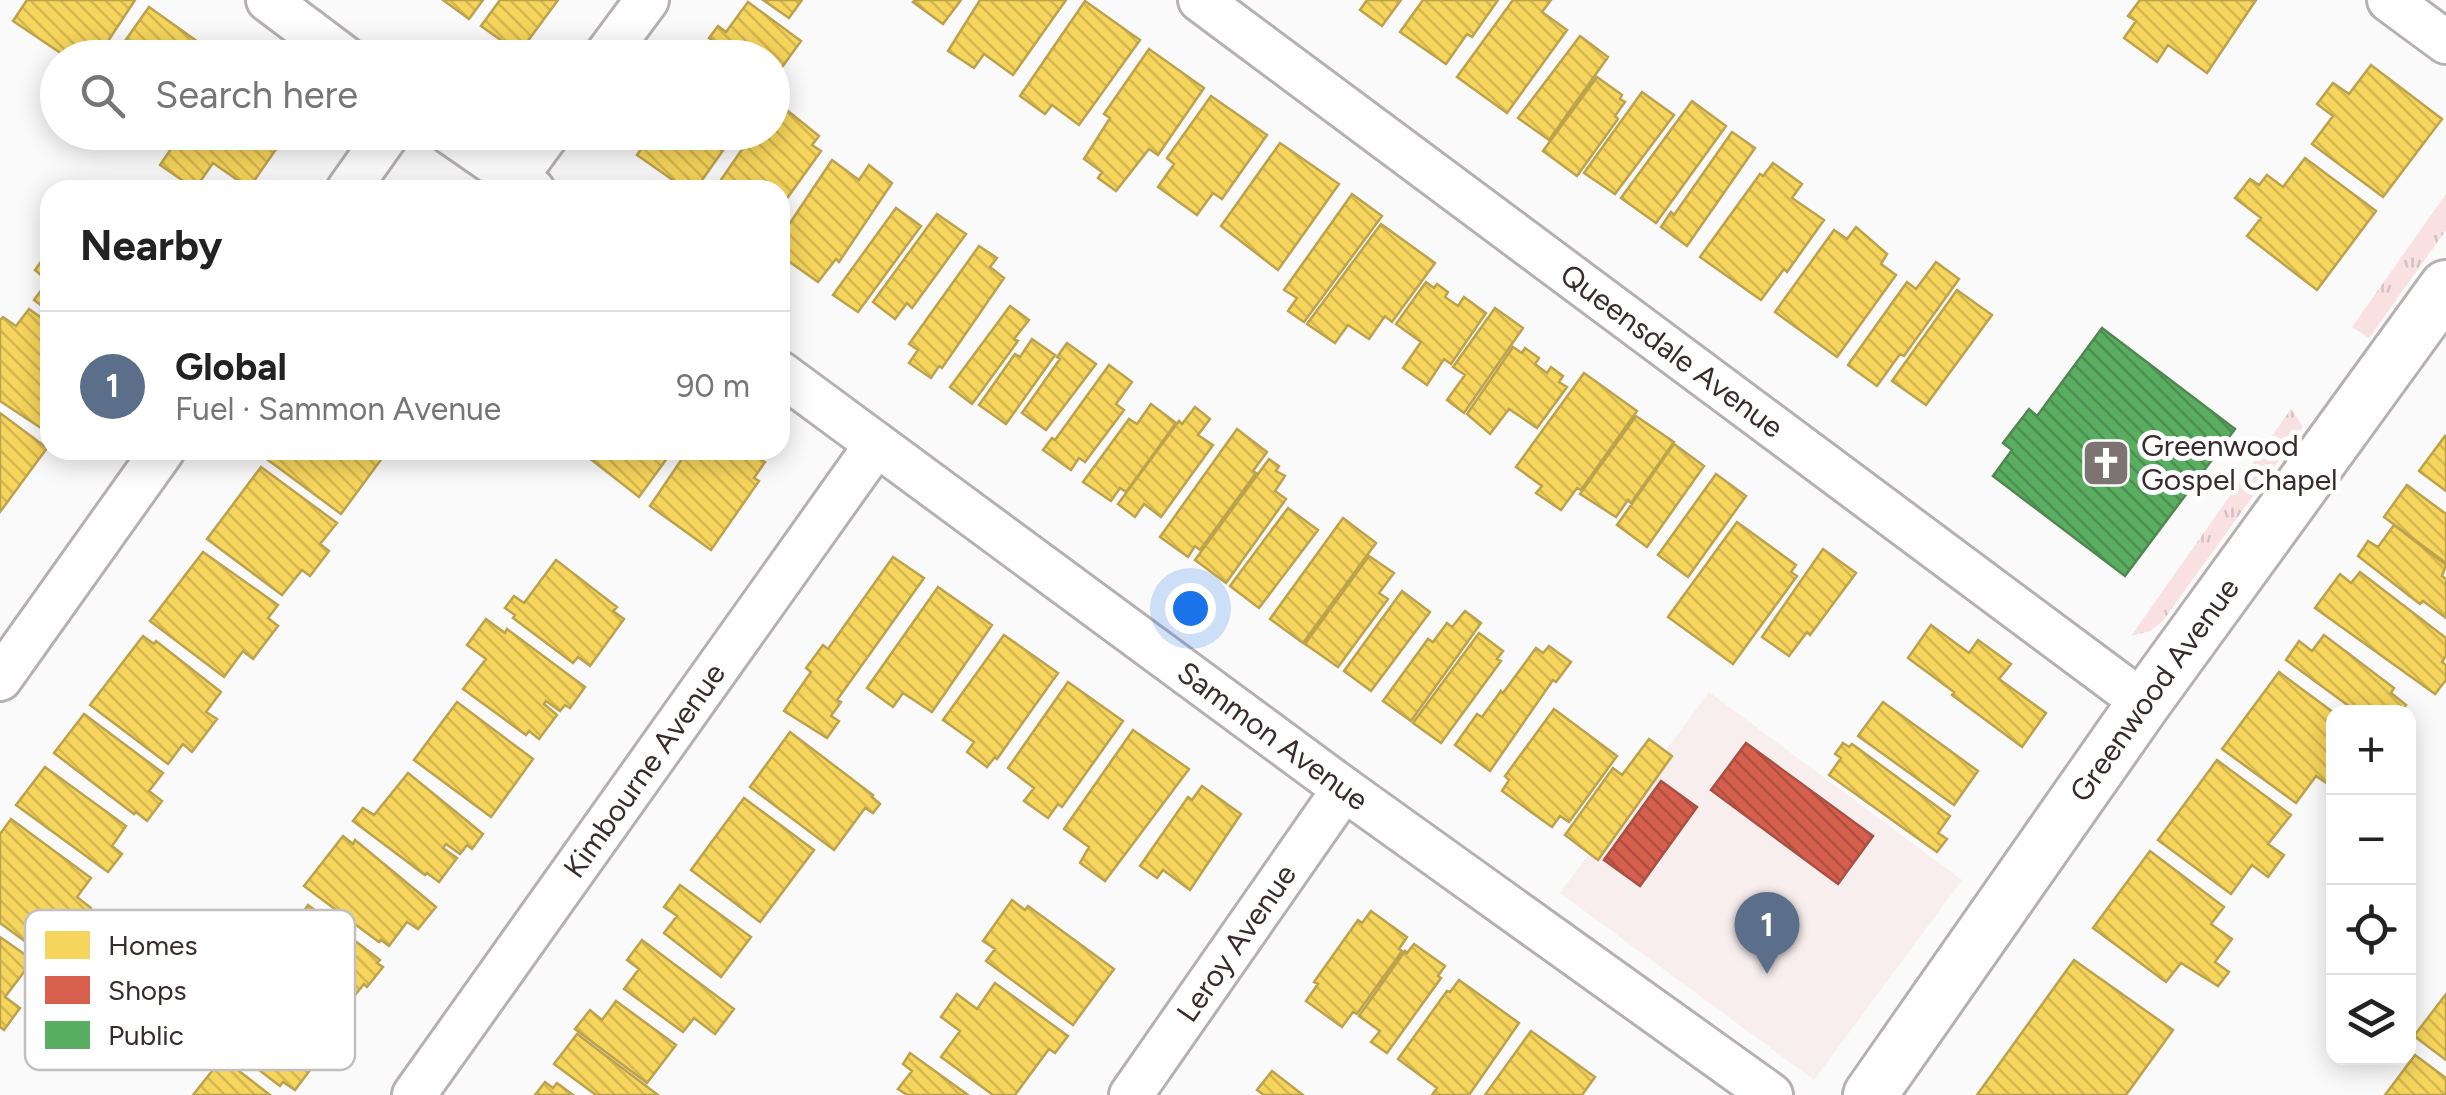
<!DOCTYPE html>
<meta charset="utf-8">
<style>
body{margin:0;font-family:Figtree,sans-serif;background:#f2f2f2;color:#222}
.controls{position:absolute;right:30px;bottom:30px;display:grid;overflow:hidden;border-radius:20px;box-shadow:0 5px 25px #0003}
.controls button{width:90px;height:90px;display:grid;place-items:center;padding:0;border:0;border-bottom:2px solid #e0e0e0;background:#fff;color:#222;font:50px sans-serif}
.you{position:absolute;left:1190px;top:608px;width:35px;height:35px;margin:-25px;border:8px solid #fff;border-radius:50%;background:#1a73e8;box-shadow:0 0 0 15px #1a73e833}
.badge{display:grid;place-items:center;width:65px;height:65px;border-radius:50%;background:#b45309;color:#fff;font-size:32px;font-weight:700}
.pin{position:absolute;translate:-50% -82px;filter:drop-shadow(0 2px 5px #0008)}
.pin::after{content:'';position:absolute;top:52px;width:35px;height:30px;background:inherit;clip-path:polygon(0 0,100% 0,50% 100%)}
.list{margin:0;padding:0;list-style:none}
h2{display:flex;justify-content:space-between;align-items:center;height:130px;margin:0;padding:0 40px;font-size:42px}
h2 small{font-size:32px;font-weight:400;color:#767676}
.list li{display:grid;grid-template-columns:65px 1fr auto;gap:30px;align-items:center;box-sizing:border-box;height:150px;padding:0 40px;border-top:2px solid #e0e0e0}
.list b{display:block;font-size:38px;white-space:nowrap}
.list p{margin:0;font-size:32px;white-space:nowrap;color:#767676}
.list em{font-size:32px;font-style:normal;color:#767676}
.icon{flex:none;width:55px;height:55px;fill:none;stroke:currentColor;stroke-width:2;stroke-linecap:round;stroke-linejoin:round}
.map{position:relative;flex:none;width:2446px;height:1095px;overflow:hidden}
.search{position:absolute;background:#fff;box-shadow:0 5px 25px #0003;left:40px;top:40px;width:750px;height:110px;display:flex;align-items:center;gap:25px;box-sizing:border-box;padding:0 35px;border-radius:55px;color:#767676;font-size:38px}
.panel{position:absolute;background:#fff;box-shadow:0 5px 25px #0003;left:40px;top:180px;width:750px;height:280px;border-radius:30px}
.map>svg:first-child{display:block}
</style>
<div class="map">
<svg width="2446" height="1095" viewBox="0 0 2446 1095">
<defs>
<pattern id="grass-tufts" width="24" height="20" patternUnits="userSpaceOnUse" patternTransform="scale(2.5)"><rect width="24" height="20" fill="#f9e1e2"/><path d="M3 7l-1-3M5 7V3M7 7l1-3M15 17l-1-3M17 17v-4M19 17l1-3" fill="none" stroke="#d6c1c2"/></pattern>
<pattern id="homes-back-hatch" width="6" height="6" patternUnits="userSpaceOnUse" patternTransform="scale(2.5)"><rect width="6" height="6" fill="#f6d55c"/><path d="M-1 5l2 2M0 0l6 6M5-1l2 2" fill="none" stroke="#d4b750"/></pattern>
<pattern id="shops-back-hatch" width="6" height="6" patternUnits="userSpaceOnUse" patternTransform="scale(2.5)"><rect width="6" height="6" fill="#d6604d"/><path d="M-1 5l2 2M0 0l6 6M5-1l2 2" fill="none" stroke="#af4f40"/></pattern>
<pattern id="public-back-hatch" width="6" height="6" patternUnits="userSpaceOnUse" patternTransform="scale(2.5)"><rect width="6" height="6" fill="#5aae61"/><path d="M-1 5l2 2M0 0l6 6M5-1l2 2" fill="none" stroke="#4b8e50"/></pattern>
</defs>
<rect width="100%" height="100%" fill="#fafafa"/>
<path fill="#f9eeee" d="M1709,692L1962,880L1814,1080L1560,893Z"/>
<path fill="url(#grass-tufts)" d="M2446,194V230L2369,338L2352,327Z
M2291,409L2303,427L2162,622L2150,631L2131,636Z"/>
<path fill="url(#homes-back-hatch)" stroke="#bda24d" stroke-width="2.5" d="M27,0H135L97,58H68L13,21Z
M443,0H483L469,19Z
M500,0H558L519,53L481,26Z
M763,0H802L789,18Z
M915,0H961L943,24L913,2Z
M980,0H1066L1013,75L984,54L974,68L948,51Z
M1367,0H1401L1382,26L1360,10Z
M1423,0H1498L1472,37L1467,34L1446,64L1400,32Z
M1513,0H1551L1542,12L1567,30L1507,113L1457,77Z
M2140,0H2256L2207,73L2168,45L2157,62L2124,38L2136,21L2128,16Z
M1085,1L1140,40L1079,125L1052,105L1045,114L1020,96Z
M748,2L801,41L772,81V58H707L717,44L709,38L718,26L726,32Z
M149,7L219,57V58H113Z
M1580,36L1608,57L1549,140L1518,118Z
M1149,49L1204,88L1158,155L1149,149L1116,191L1098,178L1102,172L1084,159L1110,118L1104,114Z
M2371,65L2442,119L2383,197L2312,144L2333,116L2317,104L2333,83L2349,94Z
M1597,77L1622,95L1620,99L1625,102L1615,116L1618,119L1577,176L1543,151Z
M1642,92L1674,115L1615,194L1584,173Z
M1211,96L1267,135L1222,199L1213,193L1197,215L1158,187L1174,164L1167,158Z
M1692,101L1726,126L1656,223L1621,198Z
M783,107L819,136L812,145L821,151L780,208V190H714L754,132H772V117L775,119Z
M178,132H288L249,188L213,163L195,189L160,165L178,139L175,137Z
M653,132H736L695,190H687L637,155Z
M1732,132L1755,148L1687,246L1661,227L1671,212L1674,215Z
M1280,143L1339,184L1278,270L1221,226Z
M2305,158L2376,211L2317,290L2247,236L2261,218L2235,198L2250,179L2259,185L2267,175L2283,187Z
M832,160L859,180L869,165L892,183L839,262L836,259L818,282L780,255V238Z
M1773,163L1802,184L1792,198L1824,220L1787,272L1784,269L1761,300L1700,257L1760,174L1763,176Z
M1352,194L1382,216L1304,322L1288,311L1297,298L1284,290Z
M896,208L921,226L858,312L833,295Z
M937,214L966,234L912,308L907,303L895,319L873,302Z
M1381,224L1435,263L1392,322L1385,316L1369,339L1348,325L1335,343L1307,324Z
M1856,227L1887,254L1881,264L1896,275L1837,357L1775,312L1834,230L1847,239Z
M979,246L997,258L990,267L1004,278L942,368L939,366L931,378L909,363L918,350L909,344Z
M50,249V312L34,300L48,281L35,270Z
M1936,262L1959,279L1904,356L1900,354L1877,386L1848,365L1907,282L1916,289Z
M1426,282L1434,288L1437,284L1448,292L1445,297L1458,306L1464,297L1486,313L1451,364L1444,359L1427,385L1403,368L1421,342L1396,324Z
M1957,290L1992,315L1926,405L1892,381Z
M1010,306L1029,320L1014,339L1018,341L972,404L950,387Z
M1495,308L1523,328L1464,413L1447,400L1465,375L1453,367Z
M29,309L50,324V434L0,401V320L3,317L16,326Z
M1032,339L1055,355L1006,424L979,405L1015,354L1020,357Z
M1067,343L1096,364L1046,430L1022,413L1060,359L1057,357Z
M1513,347L1522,353L1525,348L1539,358L1535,364L1547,373L1551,367L1563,376L1559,382L1567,387L1537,428L1509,409L1490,434L1467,414Z
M1109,365L1132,382L1116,404L1124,410L1085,462L1079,458L1071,470L1043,450L1052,438L1055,440Z
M1584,373L1637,411L1581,490L1577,488L1561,510L1536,493L1542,486L1516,467Z
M1151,404L1176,423L1126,492L1120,488L1111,501L1083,482L1129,419L1137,424Z
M1195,407L1210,419L1198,435L1213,445L1161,517L1144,504L1135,517L1118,504L1179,421L1182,424Z
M0,413L47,448L0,512Z
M1636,416L1674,442L1631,503L1628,500L1616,517L1580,494Z
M1237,429L1267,452L1253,471L1256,473L1200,550L1195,546L1188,557L1160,537Z
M2445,436L2446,437V491L2419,471Z
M1674,444L1704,466L1647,547L1617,525Z
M269,450H388L341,514L264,457Z
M579,450H673L639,497Z
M688,450H747L765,462L754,478L759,481L711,550L650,506Z
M1269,459L1279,466L1276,471L1285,476L1275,491L1286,499L1226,583L1195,560Z
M261,467L337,523L320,544L329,551L310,576L302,570L282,595L207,539Z
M1716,474L1746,496L1688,577L1658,555Z
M2407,485L2446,514V563L2384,517Z
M1288,508L1318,530L1259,608L1230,586Z
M1343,518L1376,543L1303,643L1270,619Z
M1737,522L1796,565L1791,572L1797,576L1733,664L1668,617Z
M2394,525L2446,565L2442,576L2446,579V618L2423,601L2420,604L2358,556L2368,541L2378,547Z
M1823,549L1856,573L1810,635L1807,632L1789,656L1762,637Z
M203,552L278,605L268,618L278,626L253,659L243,651L224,677L150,621Z
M1369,556L1394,573L1379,593L1388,599L1338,667L1305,644Z
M893,557L924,578L837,700L841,702L831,716L839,721L827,738L784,711L811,672L806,668L823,645L828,649Z
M556,560L617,607L613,611L624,619L590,666L578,657L573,663L513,618L515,615L505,608L514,596L524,603Z
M2360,572L2446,638V656L2442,662L2446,665V680L2435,694L2315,608L2340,574L2351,583Z
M938,587L992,625L932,712L903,693L893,707L867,688Z
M1402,591L1430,612L1371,691L1344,671Z
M1465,611L1481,623L1411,721L1383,701L1428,639L1433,642L1447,623L1452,627Z
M486,619L505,633L507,629L585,687L570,708L565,705L560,711L546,701L544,704L557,715L539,739L529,731L526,735L463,689L486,659L467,645Z
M1931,625L1969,653L1978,640L2011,664L1999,679L2046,713L2022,747L1952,695L1954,692L1908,658Z
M1479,633L1503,651L1497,659L1501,661L1441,743L1413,723Z
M1004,635L1058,673L997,759L995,757L987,767L967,752L974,742L943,720Z
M2324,635L2394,688L2391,693L2406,705L2400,712H2357L2286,660L2299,641L2312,651Z
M143,636L154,644L156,641L221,692L206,712L217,719L192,752L183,744L168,764L90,705Z
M1549,646L1571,662L1556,682L1553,680L1490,771L1455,745L1477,714L1482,717L1501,691L1503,693L1536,648L1543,653Z
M2279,672L2334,713V785L2332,787L2316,776L2296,803L2222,749Z
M1068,682L1123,721L1062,807L1058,804L1048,818L1024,801L1034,788L1008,768Z
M457,702L533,759L491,817L414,760Z
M1883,702L1978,771L1954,805L1858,736Z
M1554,709L1617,756L1569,822L1560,816L1552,827L1502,791L1509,780L1505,776Z
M84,714L163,773L149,791L162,801L147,821L136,812L134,814L54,753Z
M1133,730L1189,769L1105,881L1080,863L1089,847L1064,829Z
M790,732L873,795L872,797L880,804L873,813L865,808L834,850L750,787Z
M1649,739L1672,756L1598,860L1565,835L1613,768L1622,775Z
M1843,743L1849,747L1852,744L1950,816L1938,833L1947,839L1937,852L1829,775L1841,758L1835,754Z
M2217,760L2291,815L2268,844L2284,855L2268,877L2252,865L2231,894L2158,840Z
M45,767L126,826L112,846L122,854L108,872L16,805Z
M408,773L483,834L472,849L467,845L460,854L446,844L443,848L457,858L439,882L427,873L425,875L353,821L363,808L374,815Z
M1202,786L1241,814L1190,890L1163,870L1157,878L1140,866L1188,797L1192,800Z
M744,798L814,850L760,922L691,870Z
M11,819L91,878L77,897L91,908L54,958L39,946L37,950L0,923V834Z
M343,836L353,844L355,840L436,907L418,929L407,922L389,946L381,940L379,942L304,886Z
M2150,851L2224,907L2211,924L2232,939L2215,962L2229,972L2218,986L2181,963L2166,982L2093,928Z
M680,885L751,937L721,977L664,933L677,916L664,907Z
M1012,900L1025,910L1028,906L1114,969L1073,1025L986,961L995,949L983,941Z
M308,905L380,960L377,963L383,967L367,987L364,984L342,1011L335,1005L332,1009L270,961Z
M1371,911L1407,937L1399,949L1402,951L1357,1014L1353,1012L1342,1027L1306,1001L1318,984L1314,982L1358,920L1362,923Z
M0,937L33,960L5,997L20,1008L4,1030L0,1027Z
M642,940L734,1009L715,1034L694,1018L683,1032L624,989L639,969L627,960Z
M1414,944L1445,966L1438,976L1441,978L1387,1053L1371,1042L1380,1031L1359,1016L1405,951L1407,953Z
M2074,960L2173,1030L2126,1095H1977Z
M258,969L344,1034L330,1052L326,1049L295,1090L283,1082L280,1086L212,1034L226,1016L213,1005L232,979L244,989Z
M1459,980L1519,1023L1469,1095H1432L1437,1088L1398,1059L1447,991L1450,992Z
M995,983L1068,1036L1055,1053L1049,1049L1015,1095H993L941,1057L960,1031L941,1017L957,994L977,1009Z
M2446,994V1060L2414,1036Z
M616,1001L676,1045L647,1083L575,1029L590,1010L602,1020Z
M1531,1031L1595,1077L1582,1095H1485Z
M577,1034L658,1095H596L554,1064Z
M202,1045L221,1057L270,1095H193L212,1071L193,1057Z
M910,1053L968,1095H907L898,1089L912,1071L903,1064Z
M2415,1055L2446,1078V1095H2385Z
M1272,1071L1303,1095H1264L1257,1090Z
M545,1082L553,1088L557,1083L573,1095H535Z"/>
<path fill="url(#shops-back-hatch)" stroke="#a75043" stroke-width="2.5" d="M1746,743L1873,836L1838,884L1711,790Z
M1661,781L1697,807L1640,886L1604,860Z"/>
<path fill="url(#public-back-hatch)" stroke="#508751" stroke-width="2.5" d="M2102,328L2235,429L2125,576L1993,476L2012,450L2003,443L2029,409L2037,416Z"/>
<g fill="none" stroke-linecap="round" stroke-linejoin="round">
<g stroke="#b6b0b0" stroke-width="48">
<g id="minor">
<path d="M268,0L345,58"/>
<path id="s1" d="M1200,0L2144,703"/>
<path d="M2389,0L2446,42"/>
<path d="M604,58L647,0"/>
<path d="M449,132L533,190"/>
<path d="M516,177L549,132"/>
<path d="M348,190L389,132"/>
<path id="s2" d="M780,373L1344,789L1771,1095"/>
<path d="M0,679L163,450"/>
<path id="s3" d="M414,1095L876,445"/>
<path id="s4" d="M1131,1095L1344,789"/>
</g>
</g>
<g stroke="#b6b0b0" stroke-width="58">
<g id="tertiary">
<path id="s5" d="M1870,1095L2144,703L2446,287"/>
</g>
</g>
<use href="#minor" stroke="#fefefe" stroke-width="42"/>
<use href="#tertiary" stroke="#fefefe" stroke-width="52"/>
</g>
<defs>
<g id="church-square" transform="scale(2.5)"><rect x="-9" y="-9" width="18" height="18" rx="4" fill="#7d7373" stroke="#fff"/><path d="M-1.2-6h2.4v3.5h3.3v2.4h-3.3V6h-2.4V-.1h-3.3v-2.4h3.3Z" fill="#fff"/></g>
</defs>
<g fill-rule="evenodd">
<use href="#church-square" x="2106" y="463"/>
</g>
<g text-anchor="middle" stroke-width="10" stroke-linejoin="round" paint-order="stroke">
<g font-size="30" fill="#392b2b" stroke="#fff">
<text dy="10" stroke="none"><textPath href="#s1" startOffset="588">Queensdale Avenue</textPath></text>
<text dy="10" stroke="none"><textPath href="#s5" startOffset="495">Greenwood Avenue</textPath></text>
<text dy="10" stroke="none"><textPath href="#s2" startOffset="612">Sammon Avenue</textPath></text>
<text dy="10" stroke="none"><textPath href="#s3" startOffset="398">Kimbourne Avenue</textPath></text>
<text dy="10" stroke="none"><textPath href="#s4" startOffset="185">Leroy Avenue</textPath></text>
</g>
<g font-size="30" fill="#392b2b" stroke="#fff" text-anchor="start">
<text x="2141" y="456">Greenwood<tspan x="2141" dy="34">Gospel Chapel</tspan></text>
</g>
</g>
<rect x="25" y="910" width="330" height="160" rx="15" fill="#fff" stroke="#c4bfbf" stroke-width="2.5"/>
<rect x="45" y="931" width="45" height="28" fill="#f6d55c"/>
<rect x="45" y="976" width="45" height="28" fill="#d6604d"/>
<rect x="45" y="1021" width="45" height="28" fill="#5aae61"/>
<g font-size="28" fill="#392b2b">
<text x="108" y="955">Homes</text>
<text x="108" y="1000">Shops</text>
<text x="108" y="1045">Public</text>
</g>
</svg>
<div class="controls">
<button>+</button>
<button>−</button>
<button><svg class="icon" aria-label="locate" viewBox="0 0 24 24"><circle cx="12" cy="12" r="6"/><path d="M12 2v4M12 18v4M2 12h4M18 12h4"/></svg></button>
<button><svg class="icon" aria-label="layers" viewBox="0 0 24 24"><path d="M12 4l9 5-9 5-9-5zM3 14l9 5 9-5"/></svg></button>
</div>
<div class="you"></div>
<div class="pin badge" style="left:1767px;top:974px;background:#5c6f8a">1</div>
<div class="search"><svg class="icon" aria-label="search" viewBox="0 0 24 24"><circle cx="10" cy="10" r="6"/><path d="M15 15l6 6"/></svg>Search here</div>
<section class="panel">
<h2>Nearby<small></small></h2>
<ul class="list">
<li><span class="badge" style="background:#5c6f8a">1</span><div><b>Global</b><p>Fuel · Sammon Avenue</p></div><em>90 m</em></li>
</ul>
</section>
</div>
